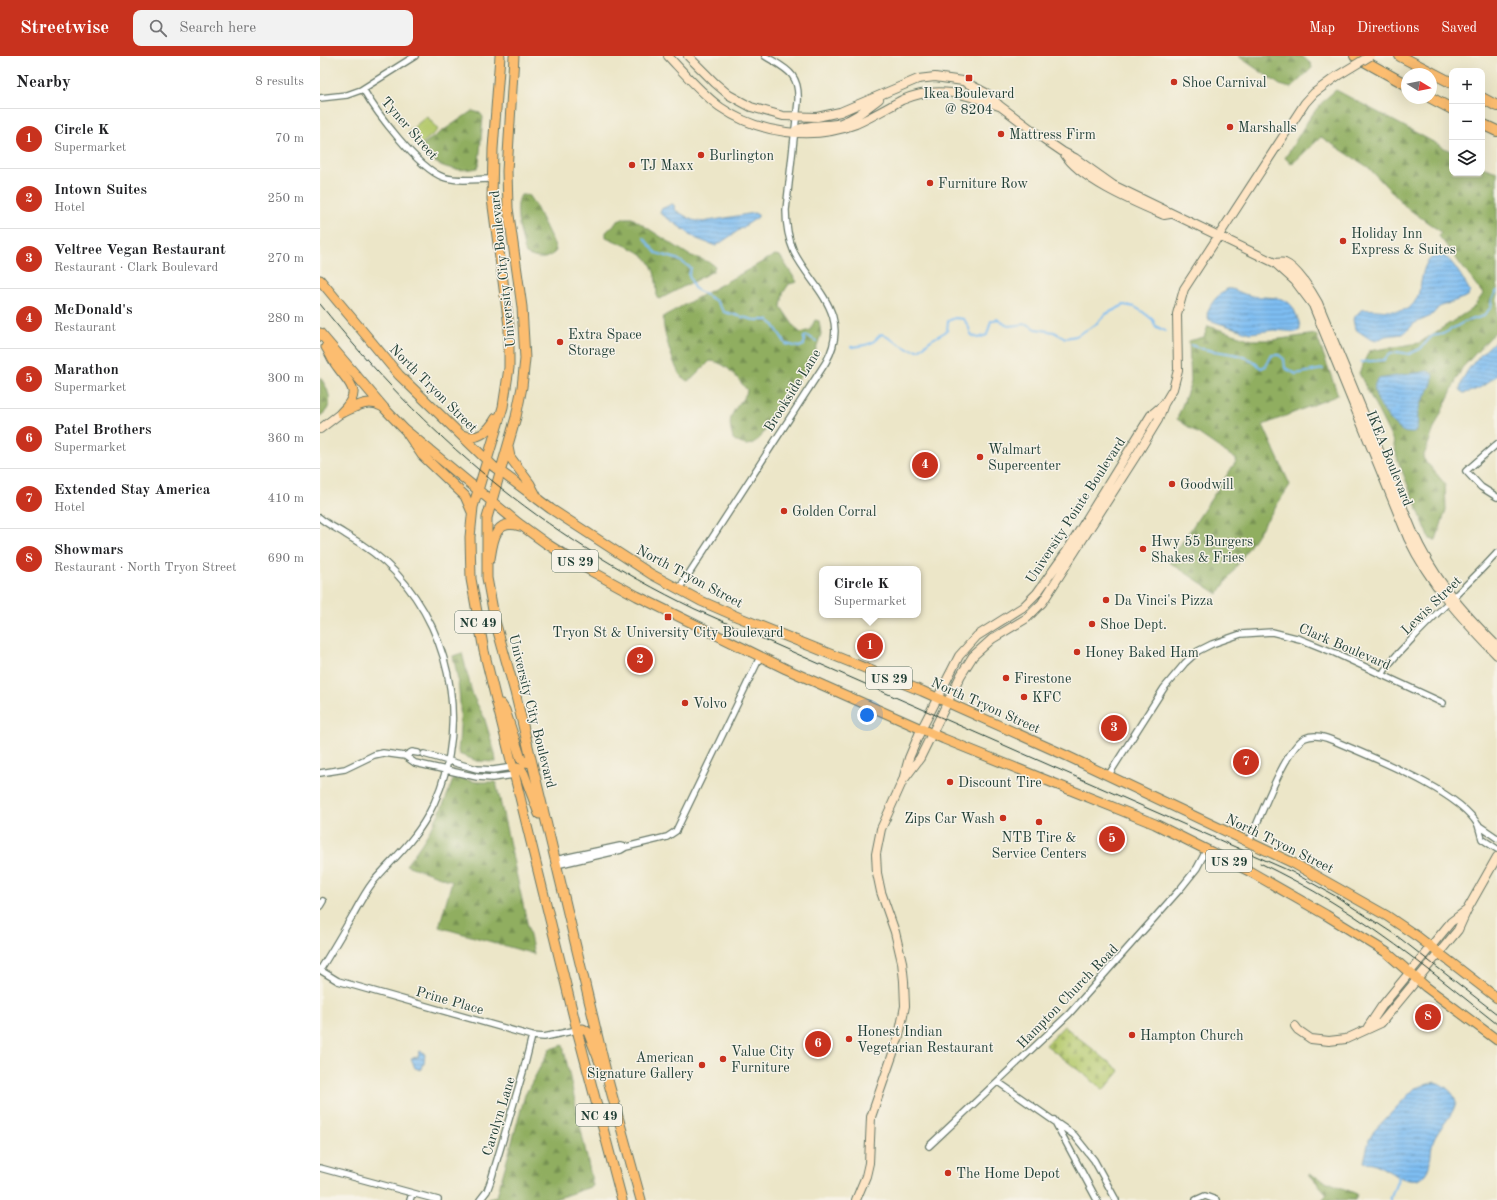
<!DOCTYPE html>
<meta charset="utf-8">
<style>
body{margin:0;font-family:"Old Standard TT",serif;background:#f2f2f2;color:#202124}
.controls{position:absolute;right:12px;top:12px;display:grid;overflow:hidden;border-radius:8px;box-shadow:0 4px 16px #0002}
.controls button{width:36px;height:36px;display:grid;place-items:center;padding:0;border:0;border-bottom:1px solid #e0e0e0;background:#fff;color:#202124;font:20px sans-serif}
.compass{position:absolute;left:1081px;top:12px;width:36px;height:36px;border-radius:50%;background:#fff;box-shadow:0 4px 16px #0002;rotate:100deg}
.you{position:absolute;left:547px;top:659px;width:14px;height:14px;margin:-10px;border:3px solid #fff;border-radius:50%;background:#1a73e8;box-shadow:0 0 0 6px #1a73e833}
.badge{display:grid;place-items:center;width:26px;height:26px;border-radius:50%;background:#c8321e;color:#fff;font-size:13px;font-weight:700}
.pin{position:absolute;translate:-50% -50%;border:2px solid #fff;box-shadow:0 1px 4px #0006}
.popup{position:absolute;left:499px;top:510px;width:102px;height:52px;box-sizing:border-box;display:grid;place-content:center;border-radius:8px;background:#fff;filter:drop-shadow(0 1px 3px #0005);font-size:13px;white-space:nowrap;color:#757577}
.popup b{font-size:15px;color:#202124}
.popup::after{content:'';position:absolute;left:50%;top:100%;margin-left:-8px;border:8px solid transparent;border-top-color:#fff}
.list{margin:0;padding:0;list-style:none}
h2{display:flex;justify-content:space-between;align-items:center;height:52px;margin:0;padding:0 16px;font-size:17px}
h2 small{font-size:13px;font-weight:400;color:#757577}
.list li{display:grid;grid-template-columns:26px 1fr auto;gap:12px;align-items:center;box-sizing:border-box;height:60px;padding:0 16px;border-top:1px solid #e0e0e0}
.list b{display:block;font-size:15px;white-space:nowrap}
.list p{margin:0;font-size:13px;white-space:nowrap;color:#757577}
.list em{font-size:13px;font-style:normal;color:#757577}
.icon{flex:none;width:22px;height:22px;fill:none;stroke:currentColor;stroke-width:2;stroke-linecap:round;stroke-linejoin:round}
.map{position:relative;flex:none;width:1177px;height:1144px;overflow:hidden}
header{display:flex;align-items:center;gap:24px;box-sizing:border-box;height:56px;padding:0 20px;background:#c8321e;color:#fff}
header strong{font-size:19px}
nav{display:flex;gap:22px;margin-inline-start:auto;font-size:14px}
.search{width:280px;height:36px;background:#f2f2f2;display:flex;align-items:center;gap:10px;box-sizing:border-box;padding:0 14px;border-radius:8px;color:#757577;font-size:15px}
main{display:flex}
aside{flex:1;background:#fff}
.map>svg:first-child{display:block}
</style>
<header>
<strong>Streetwise</strong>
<div class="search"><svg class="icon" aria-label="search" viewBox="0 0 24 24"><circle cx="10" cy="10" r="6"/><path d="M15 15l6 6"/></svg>Search here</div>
<nav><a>Map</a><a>Directions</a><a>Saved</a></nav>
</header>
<main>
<aside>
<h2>Nearby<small>8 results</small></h2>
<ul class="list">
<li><span class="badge">1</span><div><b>Circle K</b><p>Supermarket</p></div><em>70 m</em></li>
<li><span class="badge">2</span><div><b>Intown Suites</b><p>Hotel</p></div><em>250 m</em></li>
<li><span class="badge">3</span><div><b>Veltree Vegan Restaurant</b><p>Restaurant · Clark Boulevard</p></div><em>270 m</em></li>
<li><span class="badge">4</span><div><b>McDonald's</b><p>Restaurant</p></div><em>280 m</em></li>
<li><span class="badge">5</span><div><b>Marathon</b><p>Supermarket</p></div><em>300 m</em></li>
<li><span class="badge">6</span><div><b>Patel Brothers</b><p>Supermarket</p></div><em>360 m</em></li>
<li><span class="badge">7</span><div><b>Extended Stay America</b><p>Hotel</p></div><em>410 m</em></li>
<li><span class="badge">8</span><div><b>Showmars</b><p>Restaurant · North Tryon Street</p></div><em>690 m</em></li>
</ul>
</aside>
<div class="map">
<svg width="1177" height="1144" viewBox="0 0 1177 1144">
<defs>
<pattern id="forest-firs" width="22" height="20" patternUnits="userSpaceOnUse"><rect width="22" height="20" fill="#90ae61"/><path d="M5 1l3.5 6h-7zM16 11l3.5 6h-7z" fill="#758f51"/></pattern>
<pattern id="cemetery-stones" width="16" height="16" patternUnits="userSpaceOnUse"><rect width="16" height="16" fill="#b6ca6e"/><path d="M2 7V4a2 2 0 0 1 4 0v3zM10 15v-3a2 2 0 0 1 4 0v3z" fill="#9cae60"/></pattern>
<pattern id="water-rules" width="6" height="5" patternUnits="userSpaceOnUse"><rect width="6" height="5" fill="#7ebdf2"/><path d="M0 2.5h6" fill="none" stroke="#679bc5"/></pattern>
</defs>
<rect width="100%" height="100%" fill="#f7f3e8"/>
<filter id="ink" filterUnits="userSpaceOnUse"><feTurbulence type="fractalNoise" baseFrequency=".025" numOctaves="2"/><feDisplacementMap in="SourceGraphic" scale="8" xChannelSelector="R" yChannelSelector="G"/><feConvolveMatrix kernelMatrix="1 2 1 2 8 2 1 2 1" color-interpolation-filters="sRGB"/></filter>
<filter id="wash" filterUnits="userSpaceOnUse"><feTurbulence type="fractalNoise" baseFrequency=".012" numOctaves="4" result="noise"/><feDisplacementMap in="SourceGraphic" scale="16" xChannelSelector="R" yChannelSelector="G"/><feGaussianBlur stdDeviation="0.9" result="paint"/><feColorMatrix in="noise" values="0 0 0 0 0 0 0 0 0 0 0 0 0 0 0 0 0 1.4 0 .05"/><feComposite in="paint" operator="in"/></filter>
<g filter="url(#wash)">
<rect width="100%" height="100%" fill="#ece6c8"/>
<path fill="url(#forest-firs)" stroke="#58764a" d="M918,0H982L991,8L992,12L971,32L960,29Z
M1016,34L1132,96V117H1162V111L1177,116V274L1142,312L1115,370L1103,402L1125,428L1126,454L1116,484L1110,483L1078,405L1073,385L1039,317L1049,295L1099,287L1153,252L1163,238L1119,180L1121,176L1086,151L1048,111L1001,81L972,108L965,102C982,76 991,53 1016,34Z
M152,55L160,57L163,61L159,107L157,112C136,117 116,111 102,95V89Z
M201,139H208L215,149L235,190L236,195C227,205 218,203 206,198L204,192C201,177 193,152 201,139Z
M305,162H312L369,199L389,206L395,210L393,215L340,243L337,242C337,197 321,197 286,181V176L298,165Z
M455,199L460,200L477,226L469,228L463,237L461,251L476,273L481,277L490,274L495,264L499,265L501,278L494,299L440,382C429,391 425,391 413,383C406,359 413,357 426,338L427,334C417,322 407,306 390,305L372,323L367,325C365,323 361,321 360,319C354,310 340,269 344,260Z
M888,270L932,284H953L996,278L1018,339L943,369L970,429L898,538L849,506L917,404L857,363L871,326L869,285L884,281Z
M0,321C9,334 16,350 0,360Z
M142,597L153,640L164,661L175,697L176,706L157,705L139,698L138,695C142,662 141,632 133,600Z
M134,721L157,726H176L214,898L119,871L132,825L86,809C108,781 123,754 134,721Z
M243,989L273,1130L232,1144H167L168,1142L177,1140L205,1039L230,993Z
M989,1118L1037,1138L1035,1144H1002L1007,1138Z"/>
<path fill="url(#cemetery-stones)" stroke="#6a8451" d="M744,970L800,1015L784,1034L726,989Z"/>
<path fill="#b6ca6e" stroke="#6a8451" d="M107,60L118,74L99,90L88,76Z"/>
<path fill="url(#water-rules)" stroke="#4e7d93" d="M352,148L354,149L355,154L372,164L383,166L434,157L438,159V161L396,190L377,183L340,157L341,153Z
M1120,198C1131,200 1144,225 1150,235L1148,240L1119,251L1111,260L1095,267L1083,278L1065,280L1056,285L1050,283L1035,273L1033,263L1041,254C1054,252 1077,258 1087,253C1109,241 1093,204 1120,198Z
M907,233C915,232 921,238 928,239C945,244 968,236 975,256C978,262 980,268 980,274L976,276L954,274L930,277L889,264L887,258C890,247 898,239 907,233Z
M1177,283V319C1168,327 1156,336 1143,337L1140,333C1144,312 1162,298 1177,283Z
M1108,315L1113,318C1114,332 1103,340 1099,352C1096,361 1100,370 1094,377C1091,377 1087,377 1084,376C1072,370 1045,335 1058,323Z
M100,995L105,997L104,1008L102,1009L101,1014L95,1012L91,1002L98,1001Z
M1115,1026C1123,1028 1135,1037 1136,1046C1133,1061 1118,1072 1113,1086C1110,1094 1112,1104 1108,1113C1096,1139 1069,1113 1053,1107C1050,1106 1047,1107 1044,1106L1049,1084L1054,1075L1095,1032Z"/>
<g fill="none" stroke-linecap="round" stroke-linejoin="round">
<path stroke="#7ebdf2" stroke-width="2" d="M324,182L336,197L357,203L371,212L369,219L374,232L396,245L404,256L434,264H448L453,268L466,288L479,291L484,289V281L488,280L496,285
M871,289C889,297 909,295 927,302C932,304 937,309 941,312L946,310L952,299H959L964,303L965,312L976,318L1003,313
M531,291C538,290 549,290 554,285C558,282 558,280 562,278L588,293L599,294L611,284L627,275L628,265L635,262L644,263L649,272L651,279L658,282L667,279L671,265L677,263L688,270L707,268L716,273L734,276L745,282L756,280L775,269L786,258L804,249L815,251L823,256L833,264L835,270L845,275
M1041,306L1064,304L1069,298L1078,296L1089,298L1100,293L1112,280L1123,278L1144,266L1164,260L1171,251L1172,243L1177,235
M1070,1144L1079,1120"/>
</g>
</g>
<g filter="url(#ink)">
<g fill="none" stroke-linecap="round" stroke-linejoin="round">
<g stroke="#677868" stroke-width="8">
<path id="street" d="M43,33C56,56 98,112 123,121C137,126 156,123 172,123
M0,42L27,39L41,34L95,0
M1177,388L1146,415L1161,431L1177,441
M0,462C8,469 16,472 25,478C44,489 61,501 75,516C136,581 151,683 107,761C93,786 72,804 53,826C46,835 40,846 34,857C23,876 12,895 0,914
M359,533L506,306C533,258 492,232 474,196C468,182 466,168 466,154L478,46C480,17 466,13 445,0
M1062,619C1069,605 1081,595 1091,584C1119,554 1150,527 1177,497
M104,698L157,713L173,714L193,711
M85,700L92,696L98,697
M0,717L25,713L54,699L63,697L85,700L95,707L157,721L172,722L195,719
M788,720L844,632L865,607L878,595L892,588L921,578L952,576L980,583L1015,597L1123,647
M1177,782L1158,769L1162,783L1177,793
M929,786C939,764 966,691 985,682C996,677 1007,682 1017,686C1053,702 1139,735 1158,769
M306,791L347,781L356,775L440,601
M235,804L300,790L306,791L301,794L236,809
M0,850L3,845
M0,914L18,925L212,980L224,981L257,974
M678,1026L754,1079L774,1104L796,1144
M734,1064L777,1144
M609,1090L749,958L861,832L877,812L887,793
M0,1112L118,1144
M90,1144L92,1138
M160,1144L167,1135L171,1124L203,1016L212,980
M876,1144L885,1140L896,1144"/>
</g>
<g stroke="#677868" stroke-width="10">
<path id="secondary" d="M348,0C364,17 381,37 400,51C439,78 492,85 536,68C552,61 567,52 582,44C616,29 646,38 679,50
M368,0L395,27L409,39L431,51L463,60L497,61L520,56L598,23L615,21L643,25L668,38L680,50L724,83L743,96L755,102L793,129L955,207L975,225L993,249L1088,482C1110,528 1142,563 1177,599
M475,75C483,68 510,70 521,67C536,62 547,52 559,43
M744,97C760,124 816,147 844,159L850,158
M955,207C957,207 962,206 965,207C977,212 992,236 998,247L1092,474C1112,520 1141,555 1177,590
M0,373L21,357
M585,722L600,702L641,619L653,600L672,583L707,562L722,547L819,395L838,364L844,348L853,333L858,314L857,258L864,233L985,47L994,37L1017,20
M975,970L978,974L991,983L1009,985L1026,983L1061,967L1138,874L1147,854L1177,801
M1048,971L1062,950L1131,866L1147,854
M536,1144L546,1120L549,1107L551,1061L579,980L585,950L584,925L582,906L575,876L561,836L557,817L556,798L561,773L583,724L589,702L600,676L639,600L657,580L703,551L717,537L747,495L831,359L844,348"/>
</g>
<g stroke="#677868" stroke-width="11">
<path id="primary" d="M180,0L173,93L172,143L189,270V312L183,351L153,451L150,481L151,523L164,595L183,672L257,974L302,1144
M194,0L187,115L188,152L202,251L205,303L202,331L196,361L167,462V522L175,565L195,636L289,1028L321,1144
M0,224L79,319L173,410L231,453L331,518L381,545L418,561L602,635L747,700L973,807L1067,860L1098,881L1177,942
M0,277L64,352L84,373L198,467L227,488L262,510L317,540L466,613L624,683L835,768L929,815L1006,859L1066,896L1106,931L1177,984
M6,291C10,297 12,304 17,310C31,330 43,335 21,357
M24,356C37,350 48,343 61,350
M87,377L102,399L145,440L152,456
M142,379C158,385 168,376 176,362
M188,391L190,401L210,428L218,443
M170,503C173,484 175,462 200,470
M181,648L185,654L201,703L205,706L212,707
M193,711L201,713L204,718L219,758
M257,974L263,973L268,976L280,1007"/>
</g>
<g stroke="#677868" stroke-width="12">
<path id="highway" d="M1035,0L1087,29
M1080,0L1132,27
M1111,42L1132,53
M1162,42L1177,50
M1162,68L1177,75"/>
</g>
<use href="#street" stroke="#fff" stroke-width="5.5"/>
<use href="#secondary" stroke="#fee5c5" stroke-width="8"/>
<use href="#primary" stroke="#fcbd6f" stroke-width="9"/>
<use href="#highway" stroke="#fcbd6f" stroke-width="10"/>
<path stroke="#1f3d34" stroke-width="1" d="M0,248C108,383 219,477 375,553L972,816L1017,841L1077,880L1177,958
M940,807C964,819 988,831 1012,846C1070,881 1123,925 1177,968"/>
<g stroke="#677868" stroke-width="10" stroke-linecap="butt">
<path id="secondary-bridge" d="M1017,20L1050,0"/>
</g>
<use href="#secondary-bridge" stroke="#fee5c5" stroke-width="8"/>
</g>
</g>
<g fill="#c8321e" stroke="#f7f3e8" stroke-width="1.5">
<rect x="645" y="18" width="8" height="8" rx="2"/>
<circle cx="854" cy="26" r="4"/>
<circle cx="910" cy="71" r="4"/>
<circle cx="681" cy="78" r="4"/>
<circle cx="381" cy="99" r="4"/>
<circle cx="312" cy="109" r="4"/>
<circle cx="610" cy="127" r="4"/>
<circle cx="1023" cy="185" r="4"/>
<circle cx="240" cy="286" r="4"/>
<circle cx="660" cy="401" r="4"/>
<circle cx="852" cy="428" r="4"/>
<circle cx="464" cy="455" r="4"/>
<circle cx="823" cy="493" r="4"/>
<circle cx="786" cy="544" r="4"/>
<rect x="344" y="557" width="8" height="8" rx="2"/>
<circle cx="772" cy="568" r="4"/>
<circle cx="757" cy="596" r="4"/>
<circle cx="686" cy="622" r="4"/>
<circle cx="704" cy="641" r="4"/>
<circle cx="365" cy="647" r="4"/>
<circle cx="630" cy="726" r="4"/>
<circle cx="683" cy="762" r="4"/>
<circle cx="719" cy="766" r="4"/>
<circle cx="812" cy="979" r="4"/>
<circle cx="529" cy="983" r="4"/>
<circle cx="403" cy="1003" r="4"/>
<circle cx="382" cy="1009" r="4"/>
<circle cx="628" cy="1117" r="4"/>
</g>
<g text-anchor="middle" stroke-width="3" stroke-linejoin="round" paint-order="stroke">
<g fill="#f7f3e8" stroke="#60746a" stroke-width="1">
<rect x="232" y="494" width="46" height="22" rx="3"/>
<rect x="135" y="555" width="46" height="22" rx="3"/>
<rect x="546" y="611" width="46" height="22" rx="3"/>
<rect x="886" y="794" width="46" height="22" rx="3"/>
<rect x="256" y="1048" width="46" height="22" rx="3"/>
</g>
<g font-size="13" font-weight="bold" fill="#1f3d34">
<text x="255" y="510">US 29</text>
<text x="158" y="571">NC 49</text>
<text x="569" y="627">US 29</text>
<text x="909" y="810">US 29</text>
<text x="279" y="1064">NC 49</text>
</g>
<g font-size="14" fill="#1f3d34" stroke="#f7f3e8" text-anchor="start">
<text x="862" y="31">Shoe Carnival</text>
<text x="649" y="42" text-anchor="middle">Ikea Boulevard<tspan x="649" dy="16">@ 8204</tspan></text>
<text x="918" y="76">Marshalls</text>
<text x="689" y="83">Mattress Firm</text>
<text x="389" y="104">Burlington</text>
<text x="320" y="114">TJ Maxx</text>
<text x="618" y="132">Furniture Row</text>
<text x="1031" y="182">Holiday Inn<tspan x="1031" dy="16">Express &amp; Suites</tspan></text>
<text x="248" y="283">Extra Space<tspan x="248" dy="16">Storage</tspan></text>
<text x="668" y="398">Walmart<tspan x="668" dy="16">Supercenter</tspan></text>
<text x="860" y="433">Goodwill</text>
<text x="472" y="460">Golden Corral</text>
<text x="831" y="490">Hwy 55 Burgers<tspan x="831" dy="16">Shakes &amp; Fries</tspan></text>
<text x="794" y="549">Da Vinci's Pizza</text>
<text x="780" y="573">Shoe Dept.</text>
<text x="348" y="581" text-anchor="middle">Tryon St &amp; University City Boulevard</text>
<text x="765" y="601">Honey Baked Ham</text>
<text x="694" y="627">Firestone</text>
<text x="712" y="646">KFC</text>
<text x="373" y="652">Volvo</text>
<text x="638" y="731">Discount Tire</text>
<text x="675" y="767" text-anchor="end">Zips Car Wash</text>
<text x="719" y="786" text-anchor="middle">NTB Tire &amp;<tspan x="719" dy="16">Service Centers</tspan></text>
<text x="537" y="980">Honest Indian<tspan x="537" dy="16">Vegetarian Restaurant</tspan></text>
<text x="820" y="984">Hampton Church</text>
<text x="411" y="1000">Value City<tspan x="411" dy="16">Furniture</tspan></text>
<text x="374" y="1006" text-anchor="end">American<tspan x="374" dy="16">Signature Gallery</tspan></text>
<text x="636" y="1122">The Home Depot</text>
</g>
<g font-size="14" fill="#1f3d34" stroke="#f7f3e8">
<text transform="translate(90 72) rotate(49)" y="5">Tyner Street</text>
<text transform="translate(182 213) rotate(-96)" y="5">University City Boulevard</text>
<text transform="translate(114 332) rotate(45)" y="5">North Tryon Street</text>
<text transform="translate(472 334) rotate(-58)" y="5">Brookside Lane</text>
<text transform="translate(1070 402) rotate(68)" y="5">IKEA Boulevard</text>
<text transform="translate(755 454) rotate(-57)" y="5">University Pointe Boulevard</text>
<text transform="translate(370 520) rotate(28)" y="5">North Tryon Street</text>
<text transform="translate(1111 549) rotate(-44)" y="5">Lewis Street</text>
<text transform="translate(1025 590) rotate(23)" y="5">Clark Boulevard</text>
<text transform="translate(666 649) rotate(24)" y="5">North Tryon Street</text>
<text transform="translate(213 655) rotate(76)" y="5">University City Boulevard</text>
<text transform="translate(960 787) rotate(26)" y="5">North Tryon Street</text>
<text transform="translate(747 940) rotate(-46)" y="5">Hampton Church Road</text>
<text transform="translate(130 944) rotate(16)" y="5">Prine Place</text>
<text transform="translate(178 1060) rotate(-73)" y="5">Carolyn Lane</text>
</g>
</g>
</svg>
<div class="controls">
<button>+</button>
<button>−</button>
<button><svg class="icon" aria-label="layers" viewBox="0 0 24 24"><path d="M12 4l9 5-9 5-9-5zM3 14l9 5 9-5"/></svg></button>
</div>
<svg class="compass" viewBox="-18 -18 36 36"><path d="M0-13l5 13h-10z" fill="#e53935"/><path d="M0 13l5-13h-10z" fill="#757577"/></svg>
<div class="you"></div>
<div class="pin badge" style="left:550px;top:590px">1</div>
<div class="popup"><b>Circle K</b>Supermarket</div>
<div class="pin badge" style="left:320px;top:604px">2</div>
<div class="pin badge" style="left:794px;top:672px">3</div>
<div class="pin badge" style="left:605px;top:409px">4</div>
<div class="pin badge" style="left:792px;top:783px">5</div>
<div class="pin badge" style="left:498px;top:988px">6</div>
<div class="pin badge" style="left:926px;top:706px">7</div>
<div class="pin badge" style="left:1108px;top:961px">8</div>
</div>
</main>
